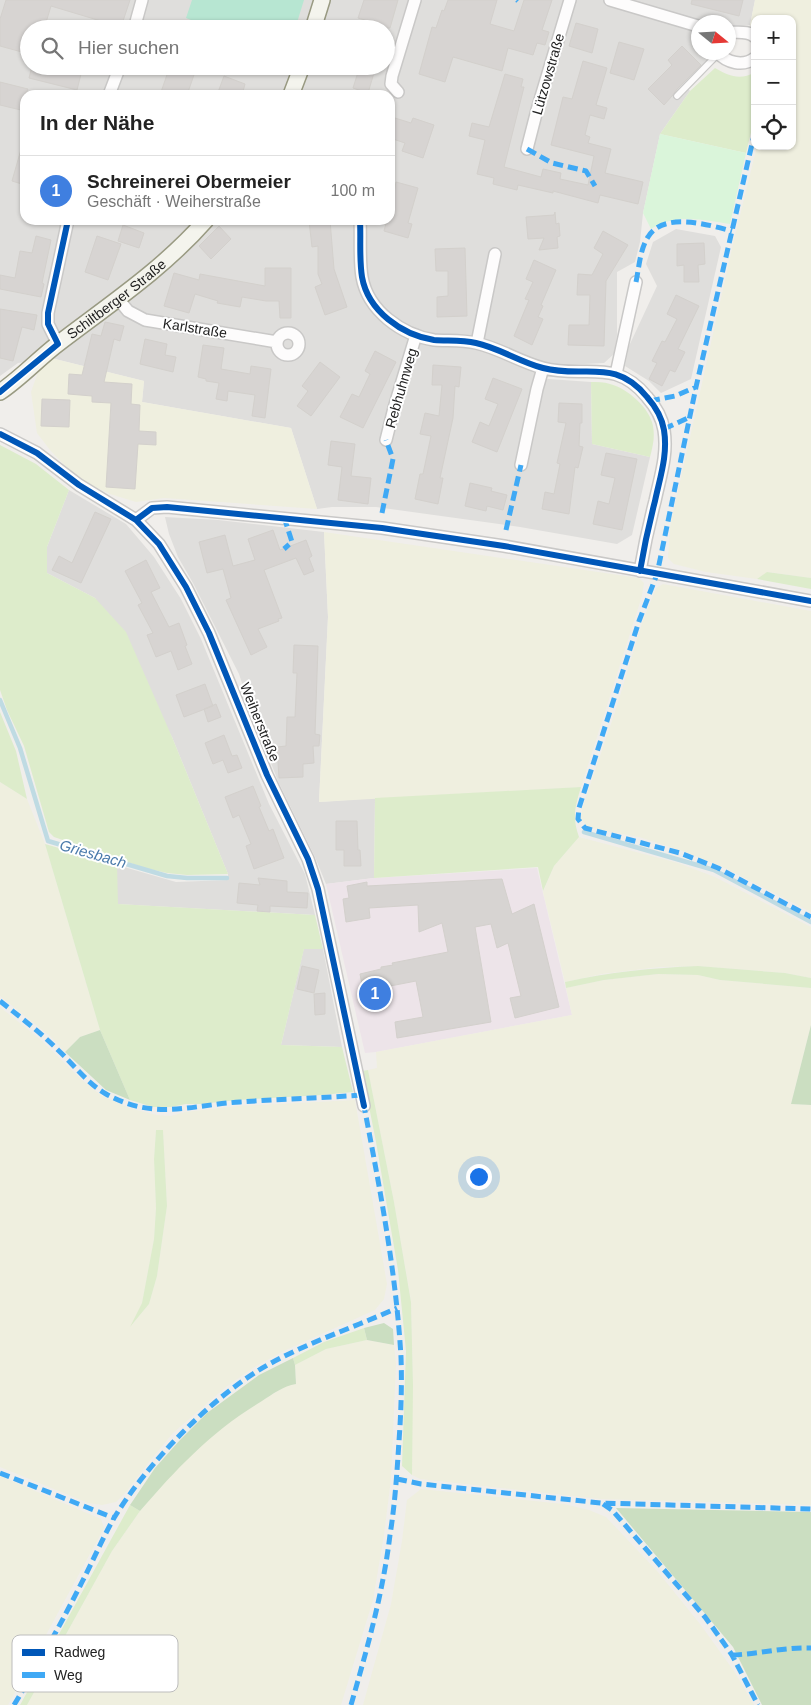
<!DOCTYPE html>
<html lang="de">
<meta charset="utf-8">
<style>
body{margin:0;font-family:Arial,sans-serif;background:#f2f2f2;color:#222}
.controls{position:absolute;right:15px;top:15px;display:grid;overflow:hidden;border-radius:10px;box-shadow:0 1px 4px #0004}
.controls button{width:45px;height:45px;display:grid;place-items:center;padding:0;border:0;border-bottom:1px solid #e0e0e0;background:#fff;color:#222;font:25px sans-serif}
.compass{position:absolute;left:691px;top:15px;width:45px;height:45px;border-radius:50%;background:#fff;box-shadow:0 1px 4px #0004;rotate:108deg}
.you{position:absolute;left:478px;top:1176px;width:18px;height:18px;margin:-12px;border:4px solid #fff;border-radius:50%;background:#1a73e8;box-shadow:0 0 0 8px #1a73e833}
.badge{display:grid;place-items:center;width:32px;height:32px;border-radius:50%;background:#6a6968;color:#fff;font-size:16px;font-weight:700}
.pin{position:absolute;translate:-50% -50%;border:2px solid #fff;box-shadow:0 1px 5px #0006}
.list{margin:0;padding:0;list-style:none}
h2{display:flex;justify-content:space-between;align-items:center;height:65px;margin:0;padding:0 20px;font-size:21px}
h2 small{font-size:16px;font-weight:400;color:#767676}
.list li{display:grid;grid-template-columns:32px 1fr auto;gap:15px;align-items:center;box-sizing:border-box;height:70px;padding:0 20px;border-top:1px solid #e0e0e0}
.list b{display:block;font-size:19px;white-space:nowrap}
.list p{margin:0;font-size:16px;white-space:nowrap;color:#767676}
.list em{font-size:16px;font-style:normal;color:#767676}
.icon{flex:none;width:28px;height:28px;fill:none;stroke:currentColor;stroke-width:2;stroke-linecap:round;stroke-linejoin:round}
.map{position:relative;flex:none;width:811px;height:1705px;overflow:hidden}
.search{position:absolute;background:#fff;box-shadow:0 1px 4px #0004;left:20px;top:20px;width:375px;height:55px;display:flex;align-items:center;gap:12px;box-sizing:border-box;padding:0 18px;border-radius:28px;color:#767676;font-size:19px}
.panel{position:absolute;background:#fff;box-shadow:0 1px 4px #0004;left:20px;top:90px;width:375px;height:135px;border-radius:15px}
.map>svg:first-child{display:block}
</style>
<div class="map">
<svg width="811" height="1705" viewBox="0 0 811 1705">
<rect width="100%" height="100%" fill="#f0eeeb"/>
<path fill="#dfdedc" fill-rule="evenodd" d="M0,0H755L750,25L732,27L729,33L728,22H698V52L715,53L710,59L684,84L690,91L660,134L643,213L640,242L635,262L617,272V335L614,354L604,363L565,365L545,363L535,378L591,382L592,444L650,457L632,535L617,544L520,527L376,507H332L317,509L291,428L142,402L144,381L51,358L18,363L0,376ZM29,29H386V66H29ZM25,95H390V220H25Z
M676,229L715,236L721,247L691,379L661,393L649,381L625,366L629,346L657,286L646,264L653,242Z
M69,490L126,524L154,557L181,599L201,639L269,804L305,874L315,915L117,904V865L176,882L228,880V874L172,737L95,598L47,573V547Z
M165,517L218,520L324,532L328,617L319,802L375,798L374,878L326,884L315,857L278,781L255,722L239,674L193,583L178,557L169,534Z
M304,948L323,949L342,1047L281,1045Z"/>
<path fill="#ede4e9" d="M537,868L572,1015L376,1052L365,1053L326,884L374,878Z"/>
<path fill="#efefdf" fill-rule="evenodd" d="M755,0H811V578L768,572L757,579L706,572L674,564L668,558L670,527L733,244L757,146H792V19H755V26L750,25Z
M51,358L144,381L142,402L291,428L317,509L164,498L136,502L110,494L93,486L70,471L50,450L37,433L31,392L38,372Z
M324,532L639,578L644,583L642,596L581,787L319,802L328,617Z
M663,584L811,611V912L723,867L683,851L639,837L600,830L587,826L581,819L582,809L615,712L642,623L656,588Z
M0,782L27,799L45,844L100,1030L80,1037L65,1052L51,1037L0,996Z
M579,837L678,863L715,877L811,927V978L785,973L698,966L659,967L602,974L565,982L543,892L554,866Z
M658,974L698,975L720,980L811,988V1025L791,1104L811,1105V1505L600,1499L420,1479L412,1475L408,1465L413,1385L411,1301L394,1202L368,1070L377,1068L376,1052L572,1015L566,988L604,980Z
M0,1007L41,1040L82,1080L102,1096L129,1108L157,1115L171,1116L185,1112L238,1106L355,1100L387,1284L384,1299L375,1310L286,1350L256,1366L226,1387L173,1433L149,1462L126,1492L116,1502L102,1505L88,1503L0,1467ZM156,1130L163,1131L167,1206L157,1276L149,1304L132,1325L142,1303L154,1239L156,1208L154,1159Z
M367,1340L394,1345L396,1364L391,1479L384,1535L373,1600L341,1705H27L112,1551L140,1511L168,1478L193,1452L221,1428L246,1410L288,1385L296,1384L295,1365L326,1349Z
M0,1476L101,1519L104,1528L8,1705H0Z
M421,1489L564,1504L589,1510L606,1517L658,1572L700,1624L734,1671L754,1705H363L391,1604L402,1541L407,1500Z"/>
<path fill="#ddeccb" d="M715,68C729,76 740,81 755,72V116L746,153L660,134L690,91Z
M591,382C597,382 604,382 610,384C627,388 650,408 653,426C655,437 653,446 650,457L592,444Z
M0,445L36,464L69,490L47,547V573L95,598L126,632L172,737L228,874L187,875L167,873L145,868L54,837L49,832L24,746L7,710L0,690Z
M767,572L811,578V589L757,579Z
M0,712L16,751L27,799L0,782Z
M581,787C575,807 572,817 579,837L554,866L543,891L538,867L374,878L375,798Z
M45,844L117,865L118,904L315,915L323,949H304L281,1045L342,1047L353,1092L322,1095L238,1100L200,1104H186L171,1107H153L130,1100L100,1030Z
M698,966L785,973L811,978V988L720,980L698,975L658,974L604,980L566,988L565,982C610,972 651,968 698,966Z
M368,1070L394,1202L411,1302L413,1385L412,1475L402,1466L406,1351L398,1270L376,1142L362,1071Z
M156,1130H163L167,1206L157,1276L149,1304L130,1327L142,1303L154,1239L156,1208L154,1159Z
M364,1328L367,1340L326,1349L295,1365L293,1358L324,1342Z
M130,1505L140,1511L112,1551L27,1705H20Z"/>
<path fill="#cbdec1" d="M811,1025V1105L791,1104Z
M100,1030L130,1100L106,1090L65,1052L80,1037Z
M384,1323L393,1329L394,1345L367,1340L364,1328Z
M293,1358L295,1365L296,1384C283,1386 273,1394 262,1401C213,1430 177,1468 140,1511L130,1505L155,1468L180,1440L207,1413L259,1375Z
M616,1508L811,1512V1705H762L733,1647Z"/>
<path fill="#daf5da" d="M660,134L746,153L730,224C704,220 674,213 651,229L643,213Z"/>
<path fill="#b7e6d2" d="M192,0H304L295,29H214L186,18Z"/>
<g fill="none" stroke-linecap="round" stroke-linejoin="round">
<path stroke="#bfdbe3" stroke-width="4.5" d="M0,700L20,748L48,841L167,876L187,878H227
M584,832L714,870L811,922"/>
</g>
<path fill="#d7d4d2" stroke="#d3d0cc" d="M6,0H130L121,27L51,6L44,29H29V54L0,46V19Z
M364,0H398L390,28L362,29L365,20L358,18Z
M448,0H497L490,24L514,31L524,0H552L542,30L549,32L545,45L537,43L533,55L508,48L502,71L453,57L445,82L419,74L432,27L436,28L442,10L444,11Z
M692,0H743L739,16L691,4Z
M576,23L598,29L592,53L569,46Z
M619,42L644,49L634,80L610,73Z
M682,46L701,65L677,89L672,96L664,105L648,89L672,65L668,60Z
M583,61L607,68L596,105L607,108L604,119L590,115L585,135L590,137L588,143L611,149L605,173L643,182L638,204L600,195L598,203L553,191V193L518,185L517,190L493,184L494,178L477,174L485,140L469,136L472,123L489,127L505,74L523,79L521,87H524L504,167L541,177L543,169L561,173L560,179L588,185L594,156L551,145L563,97L572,99Z
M32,66H49L81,74L77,90L29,78Z
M170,66H197L187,95H160Z
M360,66H376L368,93L353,88Z
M224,76L245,84L242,95H217Z
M0,82L28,89L25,95V111L0,105Z
M395,118L411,123L413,118L434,125L423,158L402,151L405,143L390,138Z
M22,146H25V185L12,181Z
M396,182L418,188L408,223L412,224L408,238L384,231L387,220H390V191L394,192Z
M555,212L556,224L559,223L560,236L557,237L558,248L539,250L544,238L528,239L526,217L554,215Z
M315,220H330L334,269L347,307L325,315L315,287L322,284L318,274V246L312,247L309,221Z
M123,225L144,233L139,248L118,241Z
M219,226L231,239L211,259L199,246Z
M603,231L628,245L606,281L604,346L568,345L569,325H589L590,295H577L578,274L592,275L603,254L594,248Z
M36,236L51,240L42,283L44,284L41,297L0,289V275L15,278L20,251L32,253Z
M97,236L121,244L108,280L85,272Z
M704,243L705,264L698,265L699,282H684V265L677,266V244Z
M465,248L467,316L437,317V297L448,296V271H436L435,249Z
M534,260L556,270L541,305L543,306L538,317L543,319L532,345L514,336L529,300L525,299L533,282L526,279Z
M265,268H291V318H280L279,301H266L242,297L240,307L217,303L218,301L195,294L189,313L164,306L174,273L199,280L200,274L265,286Z
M676,295L699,306L678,349L685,352L675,372L670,370L662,386L649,379L657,363L652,361L662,341L665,342L677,319L667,314Z
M0,309L37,315L34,330L22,327L13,361L0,358Z
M105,322L124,326L120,341L114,339L104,382L132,384L131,404L140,405L139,431L156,432V445L138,444L135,489L106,487L111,403L92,402V396L68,394L69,374L82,375L92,334L101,336Z
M145,339L167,344L165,355L176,357L173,372L140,364Z
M203,345L224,348L221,369L250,374L251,366L271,369L265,418L252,416L255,395L228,391L227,401L216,399L219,383L206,381V379L198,377Z
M375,351L396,362L363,428L340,417L352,394L359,397L370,374L365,371Z
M320,362L340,377L311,416L297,406L308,391L302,386Z
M433,365L461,367L459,387L455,386L453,418L440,478H443L438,504L415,499L420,474H423L431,436L420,434L425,413L439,416L442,385H432Z
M493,378L522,389L497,452L472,442L480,422L489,426L498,404L485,399Z
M42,399L70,400L69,427L41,426Z
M559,403L582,404V423H580L579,446L583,447L578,468L575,467L569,514L542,509L545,492L554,494L560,464L557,463L566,423L558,422Z
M331,441L355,444L351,476L371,478L368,504L338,500L342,467L328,465Z
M606,453L637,459L622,530L593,524L598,501L609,504L615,478L601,475Z
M470,483L492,488L491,491L507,495L503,510L487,506L486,511L465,506Z
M95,512L111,519L81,583L52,570L59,556L72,563Z
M273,530L280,550L306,540L312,556L309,558L314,571L304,575L296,558L264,570L282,618L278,619L279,621L258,629L267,647L251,655L226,600L231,598L223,569L207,573L199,542L225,535L233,566L255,560L248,539Z
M146,560L160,588L151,592L169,627L179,623L187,645L185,646L192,664L178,670L171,651L156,657L147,635L153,633L138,605L142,603L125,571Z
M294,645L318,646L315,734L320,735L319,746H313L314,763L303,764V777L279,778L277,747L286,746L287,717H295L297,673H293Z
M205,684L213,706L184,717L176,695Z
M216,704L221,717L208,722L204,709Z
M224,735L232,756L237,755L242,768L228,773L223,760L213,764L205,743Z
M253,786L261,806L259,807L269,831L273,829L284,858L254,869L246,846L251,844L239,815L233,818L225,797Z
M336,821H357L358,850H360L361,866H344V850H336Z
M258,878L287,881V892L308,893L307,908L270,906V912L257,911L258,905L237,903L239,883L260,885Z
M502,879L512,914L534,904L559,1007L515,1018L510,998L521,996L508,943L497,948L491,924L475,927L491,1022L397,1038L395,1022L423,1017L416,981L385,987L388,1002L366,1006L360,974L381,969V967L393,965L392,963L448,952L442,923L419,932L418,905L369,908L370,918L346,922L343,899L349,898L347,886L367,882V886Z
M302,966L319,970L314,993L297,989Z
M325,993V1014L315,1015L314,994Z"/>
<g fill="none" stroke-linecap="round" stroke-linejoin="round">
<g stroke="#c9c8c7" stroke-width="8">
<path id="lane" d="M677,96L718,54"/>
</g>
<g stroke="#c9c8c7" stroke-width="14">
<path id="street" d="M610,0L698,26
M134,29L142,0
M728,32C737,33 748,30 755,37
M717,52C727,63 743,67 755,58
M398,92L391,84L392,76L415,0
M109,95L120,66
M527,149L537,110L570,0
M360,220C361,239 359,258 362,277C368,311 402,335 434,340C448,341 462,340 476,343C499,348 520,362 543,368C584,379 615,357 647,397C655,406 662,418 664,430C668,455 660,477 655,501C649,524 644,547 640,571
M119,300L128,311L145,320L277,342
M277 344a11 11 0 1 1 22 0a11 11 0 1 1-22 0Z
M477,343L495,254
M58,344L48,324V313L68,220
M616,374L636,282
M0,434L37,453L79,485L136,520L159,544L186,587L209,633L267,775L308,859L318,889L364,1106
M386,440L394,408L416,335
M521,465L537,389L543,368
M136,520L152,508L167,507L382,528L504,546L811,601"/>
</g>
<g stroke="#999a82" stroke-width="18">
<g id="secondary">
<path d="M313,29L322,0"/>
<path d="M291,95L302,66"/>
<path id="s1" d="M0,392C21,378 39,358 59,343C110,304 163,269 206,220"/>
</g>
</g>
<use href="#lane" stroke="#fdfcfc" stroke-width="5.5"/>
<use href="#street" stroke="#fdfcfc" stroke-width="11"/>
<use href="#secondary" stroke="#f4f4ed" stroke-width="15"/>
<path stroke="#3fa9f5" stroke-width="5" stroke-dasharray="10 5" stroke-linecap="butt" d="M517,0L518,1
M755,131L696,387L657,574L639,621L579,808L578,819L585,828L680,853L718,868L811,917
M527,149L552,163L586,171L595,186
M636,282C639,268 640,249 648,237C664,211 709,225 732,231
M650,401L675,396L696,387
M664,429L690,417
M382,513L393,459L386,440
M284,517L292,542L284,549
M506,530L521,465
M0,1001C20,1017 40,1032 58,1050C74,1065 87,1083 106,1094C155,1121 190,1105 240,1102C280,1099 321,1098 362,1095
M0,1473L114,1518
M397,1479L421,1484L601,1503L811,1509
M603,1504L612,1510L705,1617L723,1642L732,1655L758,1705
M732,1655C759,1654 784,1647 811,1648
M14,1705C38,1665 61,1624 82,1582C93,1561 102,1539 114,1518C147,1464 206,1403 259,1370C302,1344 351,1329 397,1308
M351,1705C367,1649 383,1593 390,1535C395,1504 397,1472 399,1441C401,1413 402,1385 401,1357C396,1272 380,1189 364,1106"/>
<g stroke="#fff" stroke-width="9">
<path id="cycleway" d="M360,220C361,239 359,258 362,277C368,311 402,335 434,340C448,341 462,340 476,343C499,348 520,362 543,368C584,379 615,357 647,397C655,406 662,418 664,430C668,455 660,477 655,501C649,524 644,547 640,571
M0,392L58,344L48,324V313L68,220
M0,434L37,453L79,485L136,520L159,544L186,587L209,633L267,775L308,859L318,889L364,1106
M136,520L152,508L167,507L382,528L504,546L811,601"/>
</g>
<use href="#cycleway" stroke="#0057b8" stroke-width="6"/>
</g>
<g text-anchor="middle" stroke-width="4" stroke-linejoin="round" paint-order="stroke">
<g font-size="14" fill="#222" stroke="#fff">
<text transform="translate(548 74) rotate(-74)" y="5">Lützowstraße</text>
<text dy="5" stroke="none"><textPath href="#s1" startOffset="149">Schiltberger Straße</textPath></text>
<text transform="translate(195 328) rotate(9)" y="5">Karlstraße</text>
<text transform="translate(401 388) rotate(-74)" y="5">Rebhuhnweg</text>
<text transform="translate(260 722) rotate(68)" y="5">Weiherstraße</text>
</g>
<g font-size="15" font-style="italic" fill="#4a7aab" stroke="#fff">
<text transform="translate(93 854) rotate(16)" y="5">Griesbach</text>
</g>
</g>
<rect x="12" y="1635" width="166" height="57" rx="8" fill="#fff" stroke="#bdbdbd" stroke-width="1"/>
<rect x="22" y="1649" width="23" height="7" fill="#0057b8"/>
<rect x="22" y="1672" width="23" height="6" fill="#3fa9f5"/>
<g font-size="14" fill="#222">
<text x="54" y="1657">Radweg</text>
<text x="54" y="1680">Weg</text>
</g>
</svg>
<div class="controls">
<button>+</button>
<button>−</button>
<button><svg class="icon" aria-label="locate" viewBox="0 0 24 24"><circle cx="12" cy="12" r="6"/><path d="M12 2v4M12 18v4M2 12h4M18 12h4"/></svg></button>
</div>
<svg class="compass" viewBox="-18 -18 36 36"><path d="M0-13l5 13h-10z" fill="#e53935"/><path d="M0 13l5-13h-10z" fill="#767676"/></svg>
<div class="you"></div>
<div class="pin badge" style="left:375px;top:994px;background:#3f7fe0">1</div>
<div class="search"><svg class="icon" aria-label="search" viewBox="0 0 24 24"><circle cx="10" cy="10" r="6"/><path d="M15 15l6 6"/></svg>Hier suchen</div>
<section class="panel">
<h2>In der Nähe<small></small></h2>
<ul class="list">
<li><span class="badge" style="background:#3f7fe0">1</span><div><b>Schreinerei Obermeier</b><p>Geschäft · Weiherstraße</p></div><em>100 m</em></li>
</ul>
</section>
</div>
